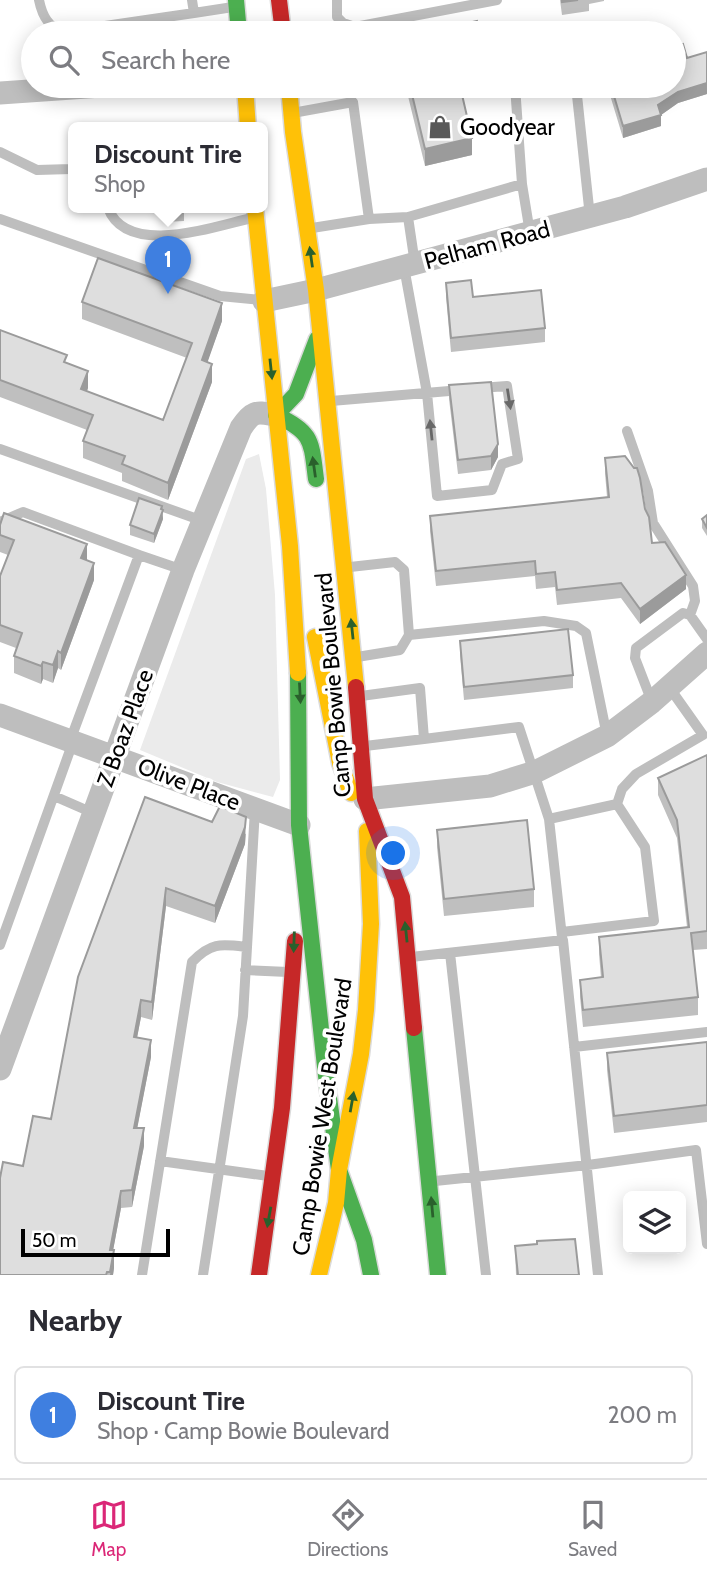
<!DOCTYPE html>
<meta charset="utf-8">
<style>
body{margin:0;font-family:Cabin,sans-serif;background:#f7f7f7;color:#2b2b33}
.controls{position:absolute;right:21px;bottom:21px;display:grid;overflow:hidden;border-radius:10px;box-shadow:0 4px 18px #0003}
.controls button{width:63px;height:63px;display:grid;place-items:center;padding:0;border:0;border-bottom:2px solid #e1e1e2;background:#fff;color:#2b2b33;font:35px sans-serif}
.scale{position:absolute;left:21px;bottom:18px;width:149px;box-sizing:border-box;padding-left:7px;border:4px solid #000;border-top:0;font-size:19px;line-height:24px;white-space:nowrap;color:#000;-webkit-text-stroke:5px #fff;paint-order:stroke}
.you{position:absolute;left:394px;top:854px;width:24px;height:24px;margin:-18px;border:5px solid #fff;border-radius:50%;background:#1a73e8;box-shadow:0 0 0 10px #1a73e833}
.badge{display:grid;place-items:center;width:46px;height:46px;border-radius:50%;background:#db2777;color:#fff;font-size:23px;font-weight:700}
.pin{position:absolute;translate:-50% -58px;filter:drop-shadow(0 2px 4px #0008)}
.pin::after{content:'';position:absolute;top:37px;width:24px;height:21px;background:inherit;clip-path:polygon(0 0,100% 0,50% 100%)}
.popup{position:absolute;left:68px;top:122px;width:200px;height:91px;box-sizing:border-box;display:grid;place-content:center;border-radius:10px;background:#fff;filter:drop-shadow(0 2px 5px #0005);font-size:23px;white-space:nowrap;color:#7c7c81}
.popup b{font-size:26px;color:#2b2b33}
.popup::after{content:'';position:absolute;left:50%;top:100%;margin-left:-14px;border:14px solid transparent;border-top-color:#fff}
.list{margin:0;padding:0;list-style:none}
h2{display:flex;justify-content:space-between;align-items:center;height:91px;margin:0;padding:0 28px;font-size:30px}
h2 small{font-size:23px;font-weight:400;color:#7c7c81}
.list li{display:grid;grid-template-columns:46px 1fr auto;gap:21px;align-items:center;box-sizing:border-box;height:98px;margin:0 14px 14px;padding:0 14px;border:2px solid #e1e1e2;border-radius:10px}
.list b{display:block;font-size:26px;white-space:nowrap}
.list p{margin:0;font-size:23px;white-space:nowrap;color:#7c7c81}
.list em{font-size:23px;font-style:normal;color:#7c7c81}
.icon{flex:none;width:38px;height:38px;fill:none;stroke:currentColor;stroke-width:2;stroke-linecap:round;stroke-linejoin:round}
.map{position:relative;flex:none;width:707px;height:1275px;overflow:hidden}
.search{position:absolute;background:#fff;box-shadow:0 4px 18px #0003;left:21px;right:21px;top:21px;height:77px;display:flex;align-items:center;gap:18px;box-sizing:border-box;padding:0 24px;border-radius:38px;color:#7c7c81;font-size:26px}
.sheet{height:203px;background:#fff}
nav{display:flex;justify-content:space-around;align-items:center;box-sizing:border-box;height:98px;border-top:2px solid #e1e1e2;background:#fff;font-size:19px;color:#7c7c81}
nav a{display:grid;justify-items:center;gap:4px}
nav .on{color:#db2777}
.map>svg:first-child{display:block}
</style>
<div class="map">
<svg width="707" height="1275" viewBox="0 0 707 1275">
<rect width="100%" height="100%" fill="#fff"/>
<path fill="#ebebeb" d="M259,454L266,489L275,595L280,780L273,797L217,782L140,750L246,459Z"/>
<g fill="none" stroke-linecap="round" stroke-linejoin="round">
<g stroke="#dbdbdb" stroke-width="19">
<path id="fast" d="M236,0L239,33
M316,479C311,440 313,433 276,415L296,394L317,339
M298,673L299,825L326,1076L339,1170L364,1240L371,1275
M414,1028L438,1275"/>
</g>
<g stroke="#dbdbdb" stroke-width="19">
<path id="slow" d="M245,86L248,128
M289,86L293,132L316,290L356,687
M255,208L290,546L298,673
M315,637L340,763L351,793
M319,1275L336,1203L339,1170L361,1054L366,1010L371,924L367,831"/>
</g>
<g stroke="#dbdbdb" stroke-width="19">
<path id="jam" d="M279,0L283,33
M356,687L365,799L402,897L414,1028
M259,1275L282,1108L295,941"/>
</g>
<path stroke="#bebebe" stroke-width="10" d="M39,0C42,15 48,28 64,32L194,13
M192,0L194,13L233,7
M337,0V17L343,23L355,27L497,0
M576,86L590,217
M298,112L353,102L369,219L312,228
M0,152L37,170L71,169L74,165
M522,184L530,233
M108,208C127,258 215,226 252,218
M408,217L415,264
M0,219L220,296L261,300
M369,219L408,217L522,184L515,86
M404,267L427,393L437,496L492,490L502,464L518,459L507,386L480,388
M331,401L461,390
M627,431L648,491L653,523L693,586L695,601L690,615
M0,449L203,521
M0,522L23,512L139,555
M350,567L395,562L404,570L409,635L400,650L357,657
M409,635L544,621L576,626L586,633L607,736
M361,696L420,688L424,739L365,746
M652,702L635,658L636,648L683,613L690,615L707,639
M424,739L519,727L549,819L562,937
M70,741L139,555L183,570
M54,796L93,813
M549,819L617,804
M562,932L654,921L645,847L617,804L622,789L636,774L703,735L669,687
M0,945L73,742
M450,953L486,1275
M411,957L563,940L598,1275
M245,970L288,972
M574,1047L707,1032
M160,1161L268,1176
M435,1181L588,1165L696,1150L707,1244
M142,1275L192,962C211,942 221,944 247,947
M203,1275L243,1016L255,809"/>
<path stroke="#bebebe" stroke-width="23" d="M0,93L101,86
M264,301L316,290L625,207L707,179
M0,715L299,825
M365,799L490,786L535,772L607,736L652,702L707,653
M0,1069L183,570L241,428C253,410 256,412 276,415"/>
<use href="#fast" stroke="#4caf50" stroke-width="16"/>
<use href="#slow" stroke="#ffc107" stroke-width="16"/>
<use href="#jam" stroke="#c62828" stroke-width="16"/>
</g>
<path fill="#bfbfbf" d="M560,0H604V1L589,4V11L562,15Z
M707,52V94L678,103L661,115V126L623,138L610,95V86H674L687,58Z
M376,86H460L472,155L425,166L407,92L379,98Z
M162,208H184V221L163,222Z
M446,283L473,297L545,328V342L451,352L446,297Z
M82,302L222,321L207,362L212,382L168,500L122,481V473L83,458V441L87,430L0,397V330L67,363L88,388L87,391L163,420L187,358L82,319Z
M449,385L498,457L491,470L458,474L449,399Z
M605,458L645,509L652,543L686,589L640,624L621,598L557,605L555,587L536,589L535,576L436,586L430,531V516L607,497L605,473Z
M162,510L163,519L154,543L130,535V525Z
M707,515V543V536L702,528V519Z
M0,525L87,560L94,580L61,670L58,668L53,683L43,679L41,684L14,673V656L16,648L0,642V576L8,555L0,552Z
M460,641L573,675V688L464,700L460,655Z
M707,755V949L693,950L698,997V1015L583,1027L580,997V980L601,978L599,954V937L687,927L677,838L658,795V778Z
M145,797L246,834L245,844L215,923L166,906L152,1020L141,1017L137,1037L151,1057L137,1128L144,1146L132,1207L121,1208L113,1250L114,1268L113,1275H0L23,1166L51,1119Z
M437,830L534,889V907L444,916L437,847Z
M707,1042V1122L614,1133L607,1070V1053Z
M515,1246L579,1275H516Z"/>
<path fill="#9b9b9b" d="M707,83V94L678,103L661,115V126L623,138V126L658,105L678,92Z
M379,86H407V92L379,98Z
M472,138V155L425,166V149Z
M222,303V321L202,378V360Z
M212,364V382L168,500V483Z
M88,371V388L81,406V389Z
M498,444V457L491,470V456Z
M162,506L163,519L154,543V534Z
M87,544V561L81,558Z
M94,563V580L61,670V653Z
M686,575V589L640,624V609Z
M58,651V668L53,683V665Z
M43,662V679L41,684V666Z
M246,817L245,844L215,923V906Z
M166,888V906L152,1020V1002Z
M141,1000V1017L134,1054V1037Z
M151,1040V1057L134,1145V1128Z
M144,1128V1146L132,1207V1190Z
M121,1191V1208L110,1267V1250Z
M114,1250V1268L113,1275H110Z"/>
<path fill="#dedede" stroke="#9b9b9b" stroke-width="2" d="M562,0H578L562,2Z
M477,21L480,33H425Z
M683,44L687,58L707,52V83L678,92L658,105L661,115L623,126L611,86H674V47Z
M410,86H460L472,138L425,149Z
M98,258L222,303L202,360L212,364L168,483L122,464L125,456L83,441L93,415L0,380V330L67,355L64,362L88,371L81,389L163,420L192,343L82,302Z
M471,280L473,297L541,290L545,328L451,338L446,283Z
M491,382L498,444L491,456L458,460L449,385Z
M625,456L634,468H637L640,478L645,509L649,517L652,543L665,542L686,575L640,609L621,583L557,590L555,572L536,574L535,561L436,571L430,516L609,497L605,458Z
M139,498L162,506L161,509L163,510L154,534L130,525Z
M4,513L87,544L81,558L94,563L61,653L58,651L53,665L43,662L41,666L14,656L22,633L0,625V576L14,540L0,535V525Z
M707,515V528L702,519Z
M568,629L573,675L464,687L460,641Z
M707,755V931L691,933L698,997L583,1010L580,980L603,977L599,937L689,927L677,820L658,778Z
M145,797L212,822L220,806L246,817L245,827L215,906L166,888L152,1002L141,1000L134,1037L151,1040L134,1128H144L132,1190L121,1191L110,1250H114L110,1272H107L106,1275H0V1178L3,1162L23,1166L33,1116L51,1119L78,977Z
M527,820L534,889L444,899L437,830Z
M707,1042V1105L614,1116L607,1053Z
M575,1239L579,1275H518L515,1246L537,1244V1241Z"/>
<defs><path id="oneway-solid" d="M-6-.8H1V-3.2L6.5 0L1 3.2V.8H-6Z" transform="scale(1.75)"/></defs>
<g fill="#2a602c">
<use href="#oneway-solid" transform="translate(311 257) rotate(-98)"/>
<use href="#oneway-solid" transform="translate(271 369) rotate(84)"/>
<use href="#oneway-solid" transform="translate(314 467) rotate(-98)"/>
<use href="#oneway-solid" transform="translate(352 629) rotate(-96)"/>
<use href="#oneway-solid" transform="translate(300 693) rotate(87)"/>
<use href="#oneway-solid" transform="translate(406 932) rotate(-96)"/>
<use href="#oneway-solid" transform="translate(294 942) rotate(92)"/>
<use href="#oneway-solid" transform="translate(352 1102) rotate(-80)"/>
<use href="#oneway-solid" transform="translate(432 1207) rotate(-95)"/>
<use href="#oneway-solid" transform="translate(269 1217) rotate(100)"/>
</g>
<g fill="#686868">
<use href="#oneway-solid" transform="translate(509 399) rotate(81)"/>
<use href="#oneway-solid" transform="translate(431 430) rotate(-96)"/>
</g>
<defs>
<g id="shop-bare" transform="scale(1.89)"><path d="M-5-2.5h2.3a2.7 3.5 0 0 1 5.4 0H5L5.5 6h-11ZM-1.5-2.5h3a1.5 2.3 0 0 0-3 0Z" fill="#595959" stroke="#fff" stroke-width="2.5" paint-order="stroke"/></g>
</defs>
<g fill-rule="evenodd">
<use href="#shop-bare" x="440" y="127"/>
</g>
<g text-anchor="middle" stroke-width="7" stroke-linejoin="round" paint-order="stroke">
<g font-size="23" fill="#000" stroke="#fff" text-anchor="start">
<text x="460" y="135">Goodyear</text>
</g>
<g font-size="23" fill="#000" stroke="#fff">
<text transform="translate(487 245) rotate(-15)" y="8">Pelham Road</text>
<text transform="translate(333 685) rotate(-95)" y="8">Camp Bowie Boulevard</text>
<text transform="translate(125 728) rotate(-70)" y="8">Z Boaz Place</text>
<text transform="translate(189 784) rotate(21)" y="8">Olive Place</text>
<text transform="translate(322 1117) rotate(-81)" y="8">Camp Bowie West Boulevard</text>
</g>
</g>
</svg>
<div class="controls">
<button><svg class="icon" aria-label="layers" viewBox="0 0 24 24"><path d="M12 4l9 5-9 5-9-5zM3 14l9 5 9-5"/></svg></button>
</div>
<div class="scale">50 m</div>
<div class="you"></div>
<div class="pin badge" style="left:168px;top:294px;background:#3f7fe0">1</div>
<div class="popup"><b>Discount Tire</b>Shop</div>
<div class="search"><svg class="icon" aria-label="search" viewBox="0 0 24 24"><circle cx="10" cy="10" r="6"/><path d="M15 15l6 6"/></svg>Search here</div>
</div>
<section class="sheet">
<h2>Nearby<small></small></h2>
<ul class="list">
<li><span class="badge" style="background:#3f7fe0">1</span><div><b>Discount Tire</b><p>Shop · Camp Bowie Boulevard</p></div><em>200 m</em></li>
</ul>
</section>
<nav>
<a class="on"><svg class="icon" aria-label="map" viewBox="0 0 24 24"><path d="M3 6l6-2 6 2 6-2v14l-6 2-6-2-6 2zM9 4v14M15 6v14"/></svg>Map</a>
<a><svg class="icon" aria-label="directions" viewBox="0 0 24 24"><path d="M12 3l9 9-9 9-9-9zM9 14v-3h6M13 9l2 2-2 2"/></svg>Directions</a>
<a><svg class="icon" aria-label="saved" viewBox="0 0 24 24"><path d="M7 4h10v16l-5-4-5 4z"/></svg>Saved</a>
</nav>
